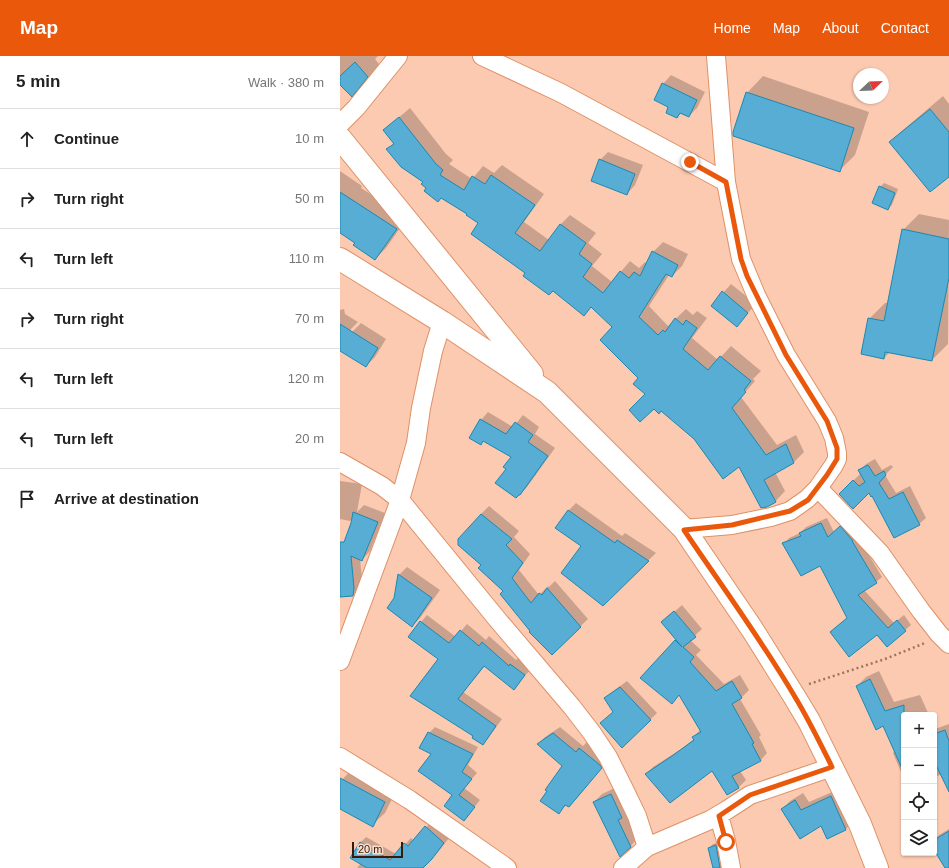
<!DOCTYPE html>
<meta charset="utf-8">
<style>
body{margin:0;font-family:Helvetica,sans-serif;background:#f2f2f2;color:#222}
.controls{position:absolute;right:12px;bottom:12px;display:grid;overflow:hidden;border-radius:4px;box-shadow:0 1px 3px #0004}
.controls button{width:36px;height:36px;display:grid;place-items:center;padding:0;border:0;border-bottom:1px solid #e0e0e0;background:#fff;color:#222;font:20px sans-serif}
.compass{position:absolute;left:513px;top:12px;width:36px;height:36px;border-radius:50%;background:#fff;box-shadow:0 1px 3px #0004;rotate:67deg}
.scale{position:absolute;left:12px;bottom:10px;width:51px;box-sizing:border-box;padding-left:4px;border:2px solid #381a09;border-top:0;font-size:11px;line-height:14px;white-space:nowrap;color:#381a09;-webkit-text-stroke:3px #fddcca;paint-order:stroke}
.stop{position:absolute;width:12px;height:12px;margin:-9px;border:3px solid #ea580c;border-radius:50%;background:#fff}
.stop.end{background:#ea580c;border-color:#fff;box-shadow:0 1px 4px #0008}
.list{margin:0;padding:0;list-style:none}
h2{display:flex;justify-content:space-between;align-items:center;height:52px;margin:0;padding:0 16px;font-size:17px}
h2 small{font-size:13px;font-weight:400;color:#767676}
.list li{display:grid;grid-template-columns:26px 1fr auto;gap:12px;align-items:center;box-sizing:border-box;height:60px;padding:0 16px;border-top:1px solid #e0e0e0}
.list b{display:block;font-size:15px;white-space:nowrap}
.list em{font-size:13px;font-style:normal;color:#767676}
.icon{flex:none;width:22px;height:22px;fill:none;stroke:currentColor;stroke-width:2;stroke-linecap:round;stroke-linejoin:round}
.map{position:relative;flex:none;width:609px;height:812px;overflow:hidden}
header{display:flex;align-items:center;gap:24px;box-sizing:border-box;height:56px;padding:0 20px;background:#ea580c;color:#fff}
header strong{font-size:19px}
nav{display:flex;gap:22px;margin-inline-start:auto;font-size:14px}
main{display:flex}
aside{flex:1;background:#fff}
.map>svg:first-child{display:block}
</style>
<header>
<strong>Map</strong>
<nav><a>Home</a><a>Map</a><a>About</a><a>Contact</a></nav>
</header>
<main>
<aside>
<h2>5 min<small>Walk · 380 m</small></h2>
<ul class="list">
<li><svg class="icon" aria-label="ahead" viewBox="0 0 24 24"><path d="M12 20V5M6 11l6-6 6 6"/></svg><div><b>Continue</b></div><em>10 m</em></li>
<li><svg class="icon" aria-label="right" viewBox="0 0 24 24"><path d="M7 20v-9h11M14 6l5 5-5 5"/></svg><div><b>Turn right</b></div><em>50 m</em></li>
<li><svg class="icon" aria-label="left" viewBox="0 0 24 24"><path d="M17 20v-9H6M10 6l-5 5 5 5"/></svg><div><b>Turn left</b></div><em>110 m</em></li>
<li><svg class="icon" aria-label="right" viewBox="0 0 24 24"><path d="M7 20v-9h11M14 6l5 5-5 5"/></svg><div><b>Turn right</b></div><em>70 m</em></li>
<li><svg class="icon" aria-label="left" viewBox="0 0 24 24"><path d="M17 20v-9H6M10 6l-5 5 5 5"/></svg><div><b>Turn left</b></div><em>120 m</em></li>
<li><svg class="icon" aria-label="left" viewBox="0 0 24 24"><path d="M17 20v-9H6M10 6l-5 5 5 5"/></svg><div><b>Turn left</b></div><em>20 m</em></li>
<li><svg class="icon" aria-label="arrive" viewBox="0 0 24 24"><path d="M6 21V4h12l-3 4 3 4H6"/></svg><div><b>Arrive at destination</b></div></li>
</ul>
</aside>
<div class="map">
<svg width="609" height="812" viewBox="0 0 609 812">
<rect width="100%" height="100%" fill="#fccab1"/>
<path fill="#0003" d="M0,0H38L35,3L39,8L24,27L12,39L0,28Z
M331,19L365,36L357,52L349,60L342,56L337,61L329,51L323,28Z
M423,20L529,56L515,99L499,115L407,37Z
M603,40L609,48V119L550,86L563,74Z
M70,52L106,98L113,104L109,108L132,123L143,110L154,117L162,109L204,138L184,166L209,184L220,169L230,159L256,177L248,187L262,198L252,210L272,226L290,205L299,212L305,206L307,208L313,196L323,186L348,198L342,210L332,220L329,219L309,250L328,270L346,253L353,259L357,255L367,262L352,282L378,304L391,290L421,315L413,323L415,325L401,341L437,389L456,379L464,396L454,406L435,416L445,435L435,446L399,409L354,383L306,338L300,322L274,271L252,250L187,216L140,167L128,157L88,132L84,126L48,93L54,87L44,74Z
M268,96L303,109L295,129L287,138L260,104Z
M0,115L22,130L21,132L67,162L46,192L35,203L16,187L0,176Z
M544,127L558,133L552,149L548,153L540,131Z
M579,158L609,164L608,288L592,304L550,296L544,302L529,263L545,247H548L563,174Z
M391,228L416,248L397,269L372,249Z
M4,253L5,258L18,266L10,274L0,277V254Z
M21,267L46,283L35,301L26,310L1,294L12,276Z
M148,356L173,371L183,359L199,371L195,378L215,392L187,431L180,438L167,413L172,401L144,384L141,387V364Z
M535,403L542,414L551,409L553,411L545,419L556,437L570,430L586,462L579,468L529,435L500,438L521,417L520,414L526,408Z
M0,425L22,428L17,456L24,449L45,457L30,495L22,504L20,503L22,523L21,530L13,539L0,540V498L14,461L10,465L0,463Z
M236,447L282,480L285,477L316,497L263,548L228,455Z
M149,450L179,475L174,481L190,498L179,514L199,539L208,530L209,531L215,525L248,563L212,598L190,576L164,535L142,508L141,458Z
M487,462L494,476L506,465L517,479L542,521L536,526L524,534L554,567L564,559L571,569L547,590L537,578L502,567L508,561L480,508L444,488L449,482L460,477L466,471Z
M67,511L100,534L80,562L72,570L55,543L59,519Z
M342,549L362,573L350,584L361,594L356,599L384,628L400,619L409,634L400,643L421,679L419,681L427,697L420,705L400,715L406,724L399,731L387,738L372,714L306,718L313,711L341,693L354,683L353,681L361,673L340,638L332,647L301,621L337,583L323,566Z
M87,559L116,581L127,568L146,584L149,580L176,604L178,602L191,613L174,632L145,610L123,636L162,663L149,681L143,688L134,680L100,603L81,566Z
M539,615L554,646L580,639L589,659H564V723L553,697L555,695L544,669L517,630L526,621Z
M287,625L317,657L282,691L274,655L265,643L272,636Z
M609,668V714L594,722V671L595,673Z
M95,671L138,691L128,709L137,717L124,732L140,744L124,764L113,739L93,698L89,677Z
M220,671L243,690L247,686L268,704L236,743L229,750L227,748L219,756L223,710L198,688L205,681Z
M14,711L57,733L45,757L32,769L0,752V726Z
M279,730L298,782L290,791L254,746L262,738Z
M499,733L514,765L506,773L487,781L481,769L442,753L450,745L463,737L469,746Z
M92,765L110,781L98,796L82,812H17L21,807L20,787L26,781L56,798L71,782L74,785Z
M609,773V801L594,792V784L599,779Z
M380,786L384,809L381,812H374L369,792L373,788Z"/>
<path fill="#57add3" stroke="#1b89b2" d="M15,6L28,21L12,41L0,29V20Z
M322,27L357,44L349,61L340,57L337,62L326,57L328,51L314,44Z
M406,36L514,72L500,116L393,80V76Z
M590,53L609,76V121L590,136L549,86Z
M59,61L96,108L103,114L100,119L124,134L132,120L145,128L151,119L195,149L175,177L200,195L220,168L246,187L239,198L252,208L243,221L263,237L280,215L289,222L294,216L300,220L312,195L338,209L332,221L326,218L299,261L318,279L323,274L325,276L335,262L343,269L346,264L357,272L343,293L368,314L380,300L411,325L404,334L406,336L392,352L426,399L446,388L454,407L424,424L436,446L427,451L421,452L399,411L383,423L354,383L321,355L319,358L314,353L300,366L289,354L305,338L293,328L298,322L260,284L272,271L251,251L244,260L213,235L209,239L183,220L185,217L131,178L138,167L126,159L127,158L101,142L98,146L84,135L86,132L81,128L83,126L61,111L46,93L54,88L43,74Z
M259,103L295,118L287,139L251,125Z
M539,130L555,137L548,154L532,147Z
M0,136L57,173L35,204L13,189L15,187L0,177Z
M562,173L609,183V222L592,305L545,296L544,303L521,298L528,262L544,265Z
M382,235L408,257L397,271L371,250Z
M0,268L38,292L26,311L0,295Z
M140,363L166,378L175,366L193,379L188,386L208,400L180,439H179L176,442L155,427L166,413L163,411L171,401L143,385L141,389L129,382Z
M528,409L535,420L544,415L546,419L539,427L549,443L563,436L580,469L554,482L532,440L531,441L529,437L513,453L499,438L513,424L519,430L525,426L518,414Z
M228,454L275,487L277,484L309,505L263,550L221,517L241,490L215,472Z
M13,456L38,466L22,505L11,500L14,532L13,540L0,541V486H4L11,467Z
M141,458L172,483L166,489L183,507L172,522L191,547L199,537L202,539L207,532L241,571L212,599L189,576L190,575L160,538L163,535L138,512L141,509L118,489V483Z
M481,467L488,481L500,470L502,472L513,485H512L537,527L518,539L548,572L557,564L566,575L547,591L537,579L509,601L490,576L507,562L480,510L461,520L442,487L461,480L459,477Z
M58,518L92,542L72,571L47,552L54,542Z
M334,555L356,581L343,591L354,601L350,606L376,635L392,625L402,642L392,648L414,687L412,688L421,705L392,720L399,732L387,739L372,715L330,747L305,718L332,700L354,684L352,681L361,676L339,639L332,648L300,622L335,584L342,591L321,566Z
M80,565L109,587L120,574L139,590L142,586L169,610L170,608L185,619L174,634L144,610L118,643L156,670L143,689L132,682L133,680L70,640L98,603L68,581Z
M530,623L545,655L564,649V717L543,670L536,674L516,630Z
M280,631L311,664L282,692L260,667L273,656L264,642Z
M605,674L609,685V736L594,705V678Z
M88,676L133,698L122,716L132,723L119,739L135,751L124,765L104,750L112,739L78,715L91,698L79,692Z
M213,677L236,696L239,692L260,709L262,712L229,751L225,749L219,758L200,745L207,735L205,734L222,710L197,688Z
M0,722L45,746L33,771L0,753Z
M271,738L282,762L278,764L291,791L280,801L253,746Z
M491,740L506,774L487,783L481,770L460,783L441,753L455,744L461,754Z
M85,770L104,787L92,803L83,812H27L10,802L20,786L50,804L64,787L68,790Z
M609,775V812H605L594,794V784Z
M376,789L380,812H373L368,792Z"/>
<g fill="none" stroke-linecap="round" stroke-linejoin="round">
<g stroke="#de9166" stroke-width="20">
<path id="street" d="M142,0L221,37L386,126
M0,68L16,52L58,0
M0,406L42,430L60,444L157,563L232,651L252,677L268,701L285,735L297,760L307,791
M478,432L540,497L581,555L599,578L609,588
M344,473L392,469L431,461L450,455L467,443L478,432L494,409L497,403V397L494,382L487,365L446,299L416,239L401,203L386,126L376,0
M0,605L60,444L76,387L81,352L93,295L102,266
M0,701L70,744L167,812
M379,760L386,785L391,812
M283,812L307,791L370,764L387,754L410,739L492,711"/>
</g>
<g stroke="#de9166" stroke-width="24">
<path id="secondary" d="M0,82L192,318
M0,203L102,266L207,336L344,473L412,573L454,640L469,665L520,768L537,812"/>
</g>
<path stroke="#9e7560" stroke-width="2.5" stroke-dasharray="2 3" stroke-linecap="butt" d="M469,628L545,603L585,587"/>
<use href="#street" stroke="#fff" stroke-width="18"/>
<use href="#secondary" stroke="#fff" stroke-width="22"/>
</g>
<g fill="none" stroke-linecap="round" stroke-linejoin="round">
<path stroke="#ea580c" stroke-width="5" d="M350,106L386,126L401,203L407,220L446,299L487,365L497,392V403L487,419L468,444L450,455L392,469L344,474C381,529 421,583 455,641C469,664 480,687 492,711L410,739L379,760L386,786"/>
</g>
</svg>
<div class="controls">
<button>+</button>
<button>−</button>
<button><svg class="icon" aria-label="locate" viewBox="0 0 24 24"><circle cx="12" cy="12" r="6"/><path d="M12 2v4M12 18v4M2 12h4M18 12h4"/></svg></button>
<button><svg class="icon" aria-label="layers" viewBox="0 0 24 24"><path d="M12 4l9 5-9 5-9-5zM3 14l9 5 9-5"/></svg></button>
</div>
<svg class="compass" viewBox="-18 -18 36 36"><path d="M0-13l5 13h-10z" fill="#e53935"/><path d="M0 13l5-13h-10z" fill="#767676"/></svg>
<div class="scale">20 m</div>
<div class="stop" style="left:386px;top:786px"></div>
<div class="stop end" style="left:350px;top:106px"></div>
</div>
</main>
